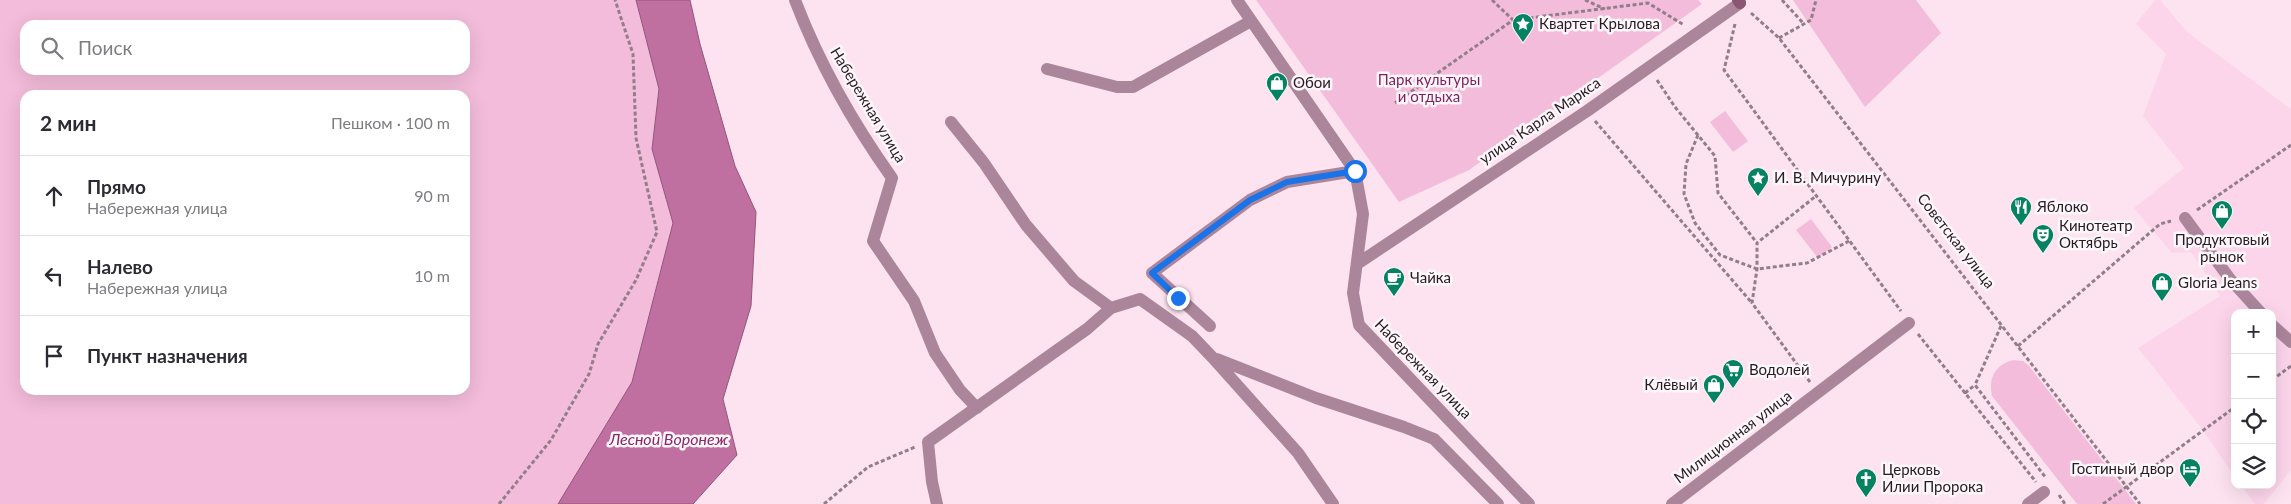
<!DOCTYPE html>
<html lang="ru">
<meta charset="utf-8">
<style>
body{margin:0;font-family:Lato,sans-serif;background:#f2f2f3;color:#2b2b33}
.controls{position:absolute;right:15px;bottom:15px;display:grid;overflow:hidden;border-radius:10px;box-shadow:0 5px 20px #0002}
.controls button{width:45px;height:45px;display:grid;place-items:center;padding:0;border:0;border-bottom:1px solid #e1e1e2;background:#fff;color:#2b2b33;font:25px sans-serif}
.stop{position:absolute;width:15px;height:15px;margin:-11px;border:4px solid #1a73e8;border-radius:50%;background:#fff}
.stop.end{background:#1a73e8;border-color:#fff;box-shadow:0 1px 5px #0008}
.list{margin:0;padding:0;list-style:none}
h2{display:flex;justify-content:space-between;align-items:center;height:65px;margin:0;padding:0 20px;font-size:21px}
h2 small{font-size:16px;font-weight:400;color:#7c7c81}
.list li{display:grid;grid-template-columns:32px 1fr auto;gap:15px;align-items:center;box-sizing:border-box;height:80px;padding:0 20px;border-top:1px solid #e1e1e2}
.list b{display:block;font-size:19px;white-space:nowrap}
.list p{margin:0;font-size:16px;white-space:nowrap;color:#7c7c81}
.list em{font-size:16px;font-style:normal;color:#7c7c81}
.icon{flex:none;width:28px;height:28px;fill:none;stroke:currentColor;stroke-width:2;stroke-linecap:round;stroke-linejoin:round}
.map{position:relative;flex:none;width:2291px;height:504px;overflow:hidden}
.search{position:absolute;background:#fff;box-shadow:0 5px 20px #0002;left:20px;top:20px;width:450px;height:55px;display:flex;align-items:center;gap:12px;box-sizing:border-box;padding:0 18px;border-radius:15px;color:#7c7c81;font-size:19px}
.panel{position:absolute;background:#fff;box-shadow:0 5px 20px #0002;left:20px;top:90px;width:450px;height:305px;border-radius:15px}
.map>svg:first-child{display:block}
</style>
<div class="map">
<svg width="2291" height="504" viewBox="0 0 2291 504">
<rect width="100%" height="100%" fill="#fde3f0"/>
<path fill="#fcd5ea" d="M2155,0H2160L2187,32L2291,109V470L2264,504H2255L2241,485H2272V313H2235V477L2199,425L2138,348L2220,296L2191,252L2172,253L2134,208L2184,168L2143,116L2166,54L2136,24Z"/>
<path fill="#f3bcda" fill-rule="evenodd" d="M0,0H636L659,89L652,149L673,223L632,382L558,504H0ZM25,25H465V70H25ZM25,95H465V390H25Z
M1256,0H1698L1702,4L1469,170L1399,202Z
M1793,0H1916L1941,33L1865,107Z
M1725,111L1748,141L1733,152L1710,122Z
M1811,219L1832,247L1818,258L1796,230Z
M2013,360L2023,361L2029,366L2136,504H2077L1992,396C1988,378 1995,365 2013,360Z"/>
<path fill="#c070a0" stroke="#92567a" d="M636,0H690L700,44L735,166L756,212L751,306L723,399L737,455L693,504H558L632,382L673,223L652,149L659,89Z"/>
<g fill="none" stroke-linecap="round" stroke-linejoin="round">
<path stroke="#917e88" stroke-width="3" stroke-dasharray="4 2.5" stroke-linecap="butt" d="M1492,0L1513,20L1648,3L1684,25
M1585,0L1605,9
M1782,0L1804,24
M1751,13L1779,38L2140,504
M1735,24L1724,70L1901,311
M1779,38L1811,20L1816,0
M1657,80L1675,107L1715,156L1718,193L1757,243
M1395,103L1513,20
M1595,121L1752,303
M1698,135L1686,164L1684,194L1695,223L1720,255L1757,269L1807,263L1849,241
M2197,210L2291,145
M2001,326L1975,385L2046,478
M1918,334L2036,482
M2018,346L2160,224L2171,221
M2272,380L2291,366
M1810,382L1752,303L1757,269V243L1816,196
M1965,393L1975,385
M2059,495L2065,504
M499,504L551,440L589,374L598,344L636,280L657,232L636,138L633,54L615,0
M824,504L868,467L915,447
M2103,504L2235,407"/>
<path stroke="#ab869a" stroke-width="12" d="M795,0C819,63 853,123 892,178L873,241L914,301L935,353L960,390L977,408
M1237,0L1355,171L1363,214L1353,293L1359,325L1529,504
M1047,69L1117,87H1133L1251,21
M951,122L984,163L1026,225L1074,281L1111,308
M2185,218L2230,279L2261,313
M1357,264L1587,111L1740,3
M2272,325L2291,342
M1210,326L1152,273L1250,200L1287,182L1355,171
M1217,359L1316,398L1404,427L1434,439L1498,504
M937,504L932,482L928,442L1087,329L1111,308L1140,299L1192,336L1213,358L1298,453L1333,504
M1672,504L1909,323
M2028,504L2044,492"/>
<path stroke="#895673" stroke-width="12" d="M1738,0L1740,3"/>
</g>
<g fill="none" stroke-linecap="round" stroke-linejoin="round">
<path stroke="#1a73e8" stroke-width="6" d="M1178,298L1152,273L1250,200L1287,182L1355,171"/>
</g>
<defs>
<g id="sight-pin" transform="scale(1.125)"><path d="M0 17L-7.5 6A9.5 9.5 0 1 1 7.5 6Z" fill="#058262" stroke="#fdf6fa"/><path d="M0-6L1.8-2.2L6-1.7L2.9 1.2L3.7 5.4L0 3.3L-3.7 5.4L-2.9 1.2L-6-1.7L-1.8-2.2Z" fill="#fff"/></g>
<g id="shop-pin" transform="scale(1.125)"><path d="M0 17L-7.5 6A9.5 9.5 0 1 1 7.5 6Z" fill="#058262" stroke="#fdf6fa"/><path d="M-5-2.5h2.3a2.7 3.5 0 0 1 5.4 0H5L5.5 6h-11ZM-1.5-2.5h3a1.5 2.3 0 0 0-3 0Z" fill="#fff"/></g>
<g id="restaurant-pin" transform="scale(1.125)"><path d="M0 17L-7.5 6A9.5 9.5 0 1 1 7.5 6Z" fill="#058262" stroke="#fdf6fa"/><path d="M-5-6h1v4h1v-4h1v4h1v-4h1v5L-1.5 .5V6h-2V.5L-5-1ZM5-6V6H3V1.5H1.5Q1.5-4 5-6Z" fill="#fff"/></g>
<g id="theatre-pin" transform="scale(1.125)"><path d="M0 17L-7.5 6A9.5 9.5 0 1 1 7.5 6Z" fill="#058262" stroke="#fdf6fa"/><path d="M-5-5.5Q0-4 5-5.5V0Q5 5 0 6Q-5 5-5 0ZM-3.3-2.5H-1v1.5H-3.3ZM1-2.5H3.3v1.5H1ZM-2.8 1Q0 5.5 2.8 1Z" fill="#fff"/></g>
<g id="cafe-pin" transform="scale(1.125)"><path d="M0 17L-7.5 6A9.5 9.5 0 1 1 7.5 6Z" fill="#058262" stroke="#fdf6fa"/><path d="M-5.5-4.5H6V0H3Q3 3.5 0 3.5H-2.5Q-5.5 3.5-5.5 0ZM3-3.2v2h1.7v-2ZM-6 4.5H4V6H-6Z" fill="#fff"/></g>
<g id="supermarket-pin" transform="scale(1.125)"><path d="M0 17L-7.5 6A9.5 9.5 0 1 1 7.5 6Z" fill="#058262" stroke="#fdf6fa"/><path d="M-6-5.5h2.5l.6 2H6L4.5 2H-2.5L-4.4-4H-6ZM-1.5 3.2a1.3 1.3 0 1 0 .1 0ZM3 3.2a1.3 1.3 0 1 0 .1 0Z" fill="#fff"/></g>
<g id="hotel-pin" transform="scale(1.125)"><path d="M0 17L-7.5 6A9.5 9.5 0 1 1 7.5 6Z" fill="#058262" stroke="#fdf6fa"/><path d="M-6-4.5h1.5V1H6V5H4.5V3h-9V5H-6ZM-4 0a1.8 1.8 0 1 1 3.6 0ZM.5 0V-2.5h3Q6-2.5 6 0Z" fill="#fff"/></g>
<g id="church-pin" transform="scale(1.125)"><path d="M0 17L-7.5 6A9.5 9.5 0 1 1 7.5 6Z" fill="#058262" stroke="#fdf6fa"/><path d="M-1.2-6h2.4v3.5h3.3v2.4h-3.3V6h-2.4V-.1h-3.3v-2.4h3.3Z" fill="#fff"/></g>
</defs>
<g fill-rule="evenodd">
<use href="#sight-pin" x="1523" y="24"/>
<use href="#shop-pin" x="1277" y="83"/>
<use href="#sight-pin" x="1758" y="178"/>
<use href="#restaurant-pin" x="2021" y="207"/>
<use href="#shop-pin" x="2222" y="211"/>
<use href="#theatre-pin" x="2043" y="235"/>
<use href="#cafe-pin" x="1394" y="278"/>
<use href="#shop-pin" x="2162" y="283"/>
<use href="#supermarket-pin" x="1733" y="370"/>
<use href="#shop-pin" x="1714" y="385"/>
<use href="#hotel-pin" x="2190" y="469"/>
<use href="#church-pin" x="1866" y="479"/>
</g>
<g text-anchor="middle" stroke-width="5" stroke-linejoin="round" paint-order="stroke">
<g font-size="15" fill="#261b21" stroke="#fdf6fa" text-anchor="start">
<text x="1539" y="29">Квартет Крылова</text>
<text x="1293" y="88">Обои</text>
<text x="1774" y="183">И. В. Мичурину</text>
<text x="2037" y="212">Яблоко</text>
<text x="2059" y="231">Кинотеатр<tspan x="2059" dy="17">Октябрь</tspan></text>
<text x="2222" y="245" text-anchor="middle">Продуктовый<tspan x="2222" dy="17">рынок</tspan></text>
<text x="1410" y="283">Чайка</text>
<text x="2178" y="288">Gloria Jeans</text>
<text x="1749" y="375">Водолей</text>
<text x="1698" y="390" text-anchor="end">Клёвый</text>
<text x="2174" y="474" text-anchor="end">Гостиный двор</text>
<text x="1882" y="475">Церковь<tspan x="1882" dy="17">Илии Пророка</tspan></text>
</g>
<g font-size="15" fill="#7f1f5f" stroke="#fdf6fa">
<text x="1429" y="85">Парк культуры<tspan x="1429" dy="17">и отдыха</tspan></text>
</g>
<g font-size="15" fill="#261b21" stroke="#fdf6fa">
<text transform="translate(868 105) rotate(59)" y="5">Набережная улица</text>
<text transform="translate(1540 121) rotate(-34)" y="5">улица Карла Маркса</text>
<text transform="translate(1956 241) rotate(52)" y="5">Советская улица</text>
<text transform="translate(1423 369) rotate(46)" y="5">Набережная улица</text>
<text transform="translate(1733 437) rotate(-37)" y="5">Милиционная улица</text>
</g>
<g font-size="16" font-style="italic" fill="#882867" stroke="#fdf6fa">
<text x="669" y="445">Лесной Воронеж</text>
</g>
</g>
</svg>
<div class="controls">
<button>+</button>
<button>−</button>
<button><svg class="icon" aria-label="locate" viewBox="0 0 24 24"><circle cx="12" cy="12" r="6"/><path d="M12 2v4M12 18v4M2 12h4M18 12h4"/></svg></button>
<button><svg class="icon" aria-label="layers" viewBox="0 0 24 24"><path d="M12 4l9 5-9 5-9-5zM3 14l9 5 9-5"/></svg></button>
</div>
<div class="stop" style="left:1355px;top:171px"></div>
<div class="stop end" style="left:1178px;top:298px"></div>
<div class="search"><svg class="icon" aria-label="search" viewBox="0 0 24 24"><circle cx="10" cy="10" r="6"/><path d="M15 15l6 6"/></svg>Поиск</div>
<section class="panel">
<h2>2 мин<small>Пешком · 100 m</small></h2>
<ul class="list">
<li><svg class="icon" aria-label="ahead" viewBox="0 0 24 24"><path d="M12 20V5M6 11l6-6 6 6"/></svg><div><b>Прямо</b><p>Набережная улица</p></div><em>90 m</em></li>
<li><svg class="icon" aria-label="left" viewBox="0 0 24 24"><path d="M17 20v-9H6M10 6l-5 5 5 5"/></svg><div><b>Налево</b><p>Набережная улица</p></div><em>10 m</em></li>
<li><svg class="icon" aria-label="arrive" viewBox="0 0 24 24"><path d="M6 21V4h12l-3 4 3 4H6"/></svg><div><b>Пункт назначения</b></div></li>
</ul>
</section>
</div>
